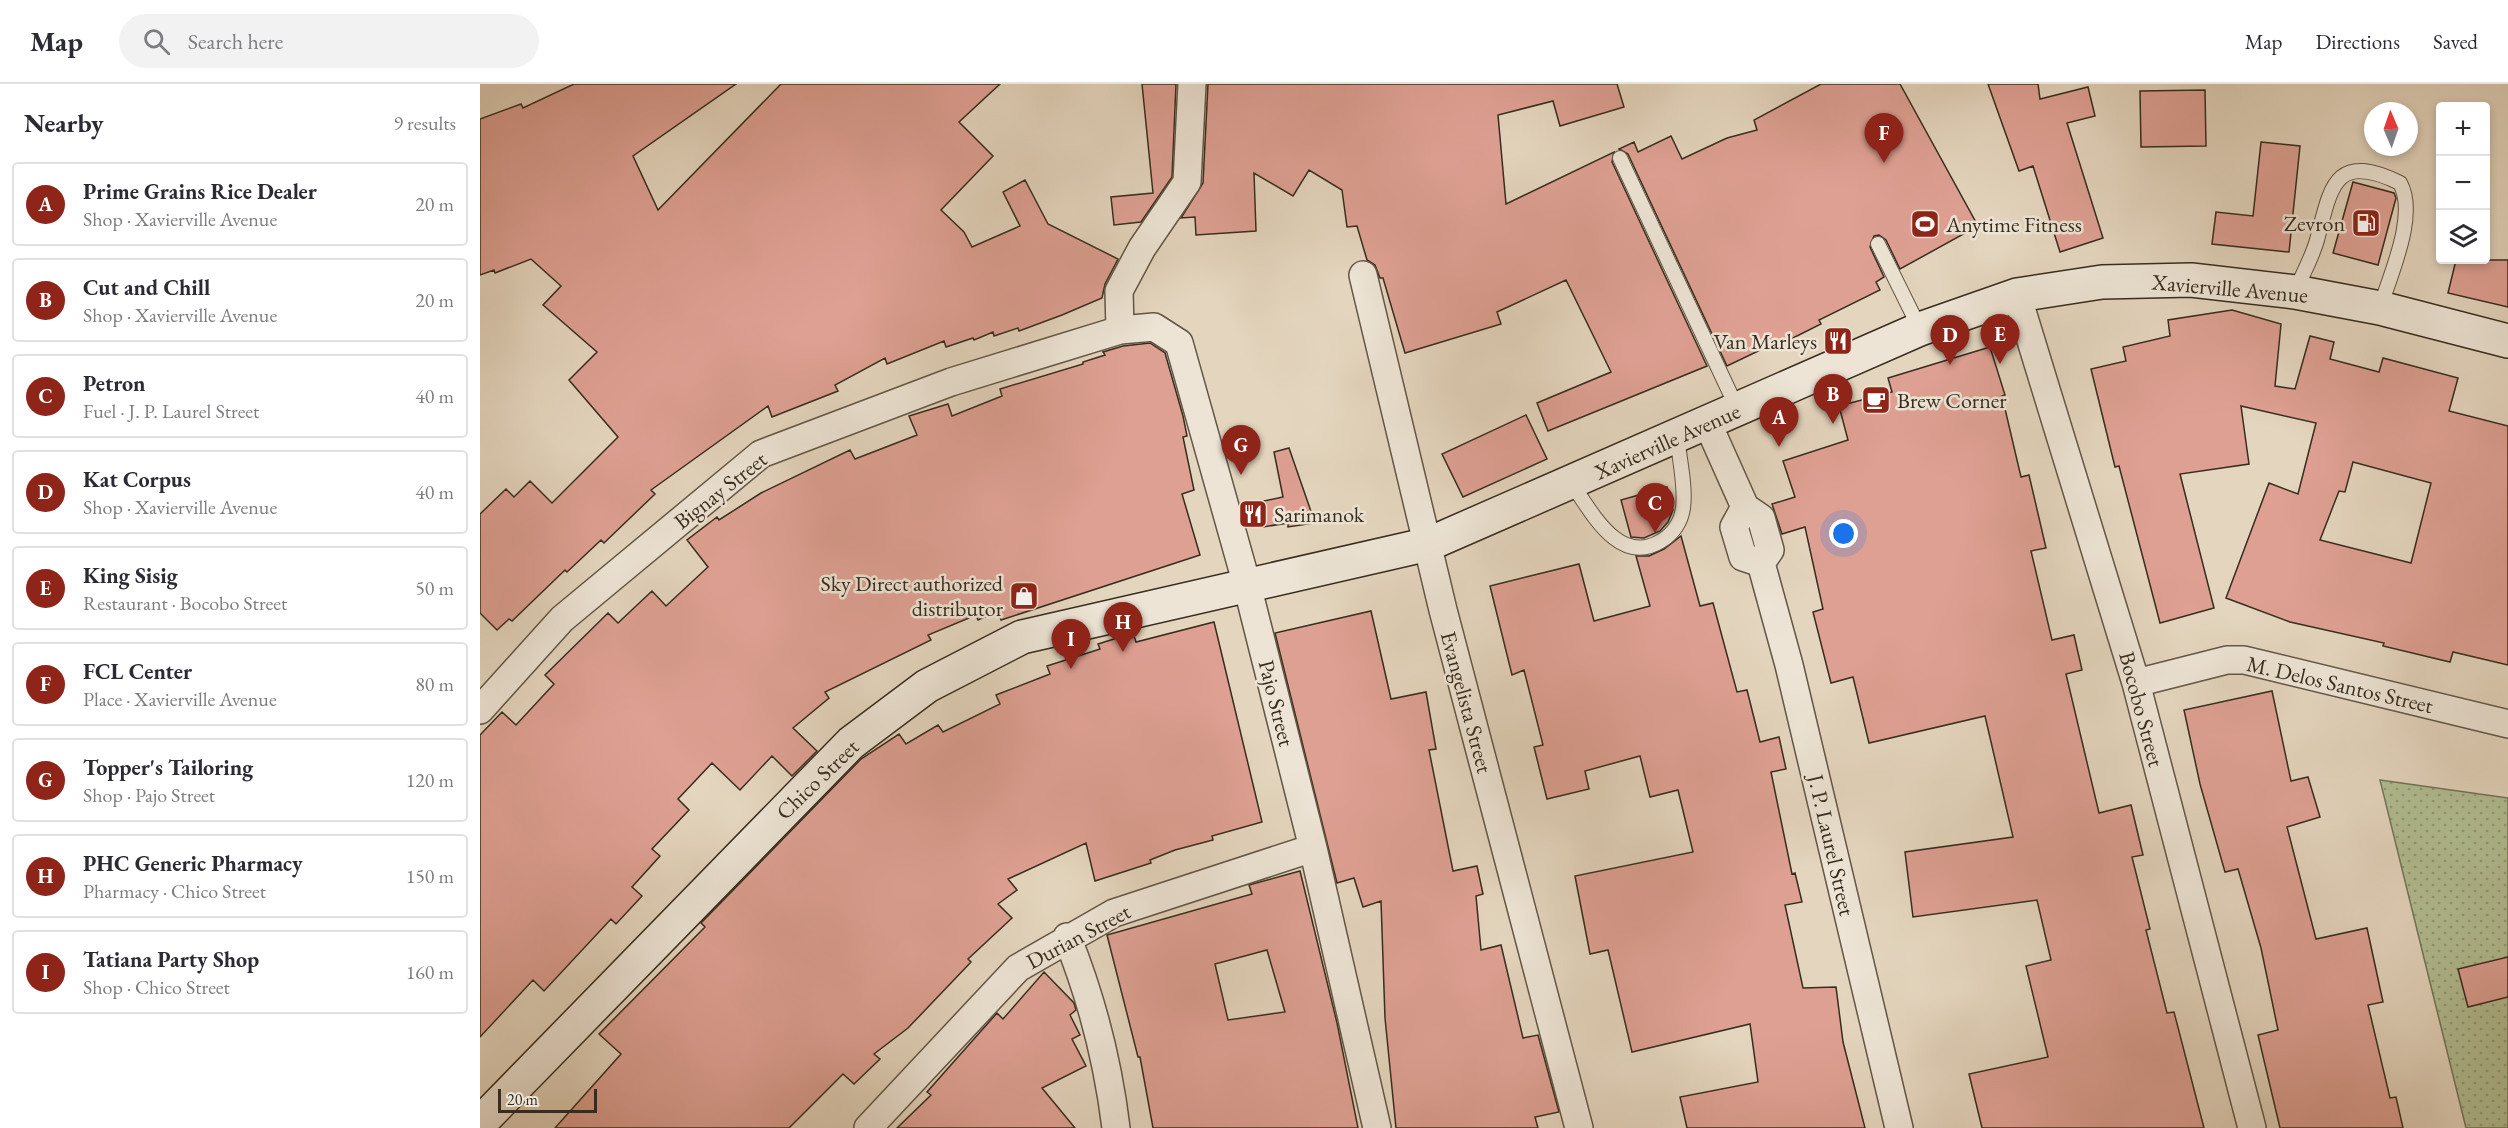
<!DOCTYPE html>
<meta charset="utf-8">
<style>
body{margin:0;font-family:"EB Garamond",serif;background:#f2f2f3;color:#2b2b33}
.controls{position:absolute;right:18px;top:18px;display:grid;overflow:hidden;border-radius:6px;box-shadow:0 3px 9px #0003}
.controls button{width:54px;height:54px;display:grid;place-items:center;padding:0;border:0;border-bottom:2px solid #e1e1e2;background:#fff;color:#2b2b33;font:30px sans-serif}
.compass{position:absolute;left:1884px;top:18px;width:54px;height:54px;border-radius:50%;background:#fff;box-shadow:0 3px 9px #0003;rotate:358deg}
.scale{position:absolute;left:18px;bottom:15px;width:99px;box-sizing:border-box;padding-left:6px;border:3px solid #372c1d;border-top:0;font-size:16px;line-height:21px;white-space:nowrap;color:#372c1d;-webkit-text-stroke:4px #ede4d5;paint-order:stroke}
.you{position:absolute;left:1364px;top:450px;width:21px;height:21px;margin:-15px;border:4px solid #fff;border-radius:50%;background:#1a73e8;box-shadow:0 0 0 9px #1a73e833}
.badge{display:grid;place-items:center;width:39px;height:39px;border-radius:50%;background:#8f2418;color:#fff;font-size:20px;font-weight:700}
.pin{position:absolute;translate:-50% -50px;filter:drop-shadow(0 2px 3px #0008)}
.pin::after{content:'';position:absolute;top:32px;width:21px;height:18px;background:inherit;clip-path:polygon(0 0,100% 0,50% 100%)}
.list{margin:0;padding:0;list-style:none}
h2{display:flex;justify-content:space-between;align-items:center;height:78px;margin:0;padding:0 24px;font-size:26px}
h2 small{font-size:20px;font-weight:400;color:#7c7c81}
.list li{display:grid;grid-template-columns:39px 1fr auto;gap:18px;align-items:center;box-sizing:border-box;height:84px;margin:0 12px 12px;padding:0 12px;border:2px solid #e1e1e2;border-radius:6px}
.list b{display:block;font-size:22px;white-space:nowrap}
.list p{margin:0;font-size:20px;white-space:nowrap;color:#7c7c81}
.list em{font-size:20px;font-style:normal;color:#7c7c81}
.icon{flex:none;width:33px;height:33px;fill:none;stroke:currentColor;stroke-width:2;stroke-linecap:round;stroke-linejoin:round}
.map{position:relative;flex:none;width:2028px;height:1044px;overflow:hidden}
header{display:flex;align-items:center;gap:36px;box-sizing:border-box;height:84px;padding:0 30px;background:#fff;border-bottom:2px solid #e1e1e2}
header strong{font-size:28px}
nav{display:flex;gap:33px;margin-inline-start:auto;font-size:21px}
.search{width:420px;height:54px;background:#f2f2f3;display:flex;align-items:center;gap:15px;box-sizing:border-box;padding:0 21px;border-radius:33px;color:#7c7c81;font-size:22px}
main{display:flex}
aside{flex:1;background:#fff}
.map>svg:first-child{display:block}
</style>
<header>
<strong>Map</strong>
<div class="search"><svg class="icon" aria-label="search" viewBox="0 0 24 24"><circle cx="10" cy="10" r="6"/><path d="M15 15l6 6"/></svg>Search here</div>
<nav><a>Map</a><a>Directions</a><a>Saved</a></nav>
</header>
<main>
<aside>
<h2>Nearby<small>9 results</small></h2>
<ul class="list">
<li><span class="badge">A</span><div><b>Prime Grains Rice Dealer</b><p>Shop · Xavierville Avenue</p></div><em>20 m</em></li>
<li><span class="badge">B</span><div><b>Cut and Chill</b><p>Shop · Xavierville Avenue</p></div><em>20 m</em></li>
<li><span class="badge">C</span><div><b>Petron</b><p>Fuel · J. P. Laurel Street</p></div><em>40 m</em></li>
<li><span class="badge">D</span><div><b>Kat Corpus</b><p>Shop · Xavierville Avenue</p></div><em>40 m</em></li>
<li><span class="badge">E</span><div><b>King Sisig</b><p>Restaurant · Bocobo Street</p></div><em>50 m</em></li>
<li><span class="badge">F</span><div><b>FCL Center</b><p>Place · Xavierville Avenue</p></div><em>80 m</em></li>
<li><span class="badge">G</span><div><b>Topper's Tailoring</b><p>Shop · Pajo Street</p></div><em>120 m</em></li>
<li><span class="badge">H</span><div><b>PHC Generic Pharmacy</b><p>Pharmacy · Chico Street</p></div><em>150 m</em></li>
<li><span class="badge">I</span><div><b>Tatiana Party Shop</b><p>Shop · Chico Street</p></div><em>160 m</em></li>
</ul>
</aside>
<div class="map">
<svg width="2028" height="1044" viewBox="0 0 2028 1044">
<defs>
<pattern id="park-dots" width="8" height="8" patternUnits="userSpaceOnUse" patternTransform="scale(1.5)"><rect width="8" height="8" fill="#b2be93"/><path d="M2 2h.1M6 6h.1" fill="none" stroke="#929b77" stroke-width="1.8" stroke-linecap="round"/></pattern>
</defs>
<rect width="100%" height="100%" fill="#e4d5be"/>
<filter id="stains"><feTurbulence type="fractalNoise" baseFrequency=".00333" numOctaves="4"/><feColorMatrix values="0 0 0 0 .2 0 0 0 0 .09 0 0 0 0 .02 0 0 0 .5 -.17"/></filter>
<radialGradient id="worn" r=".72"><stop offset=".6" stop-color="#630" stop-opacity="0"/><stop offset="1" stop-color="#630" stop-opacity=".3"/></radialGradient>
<path fill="url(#park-dots)" stroke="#747558" stroke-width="1.5" d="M1900,696L2028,714V1044H1986Z"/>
<path fill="#dea093" stroke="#372c1d" stroke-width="1.5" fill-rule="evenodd" d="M94,0H256L153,72L178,126L301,0H520L479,38L513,72L461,126L484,148L492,163L540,142L523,108L545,96L568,140L638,175L625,200L622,214L582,231L539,247L538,244L514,252L513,248L494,256L493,254L466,263L464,257L407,280L405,274L355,301L358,307L292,333L288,322L171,406L175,410L124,459L121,456L87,488L85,486L32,537L29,535L17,546L0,529V430L26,405L34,413L50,397L72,419L138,353L89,296L117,268L63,221L81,202L51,175L15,189L14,186L0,191V35L41,20L43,24Z
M662,0H696L692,93L661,138L634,141L631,113L673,109Z
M728,0H1137L1144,23L1080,42L1073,17L1018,31L1026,120L1134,68L1132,78L1227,282L1068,347L1057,319L1131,288L1086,196L1017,228L1021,240L925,269L903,194H900L895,181L887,176L877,142L867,143L862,106L829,86L813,112L774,89L776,147L716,151L715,133L701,134L723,99Z
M1341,0H1420L1498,142L1420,185L1406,156L1399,151L1394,152L1390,163L1404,193L1396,198L1400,206L1339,236L1341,240L1299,261L1297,258L1247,282L1148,70L1139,65L1154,58L1158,68L1191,52L1202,75L1247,54L1277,46L1274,36Z
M1508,0H1558L1560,15L1608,3L1615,32L1587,39L1623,154L1580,168L1553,82L1539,87Z
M1725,6L1726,62L1661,63L1660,7Z
M1781,58L1820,62L1809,168L1732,160L1736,128L1773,132Z
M1873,98L1914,109L1916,114L1898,181L1853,169Z
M1976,176H2028V223L1968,209Z
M1752,226L1801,240L1795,302L1815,305L1830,252L1854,258L1850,275L1899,288L1903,274L1978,294L1969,327L2028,342V581L1973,568L1970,578L1903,562L1904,559L1810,538L1746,514L1789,399L1818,410L1836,339L1761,322L1769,380L1700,390L1734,524L1680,539L1639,382L1635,383L1611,285L1646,277L1643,263L1690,252L1688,236ZM1873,378L1951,399L1931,479L1840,456L1859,407L1865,408Z
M670,259L685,269L703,332L707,352L703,353L714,406L702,410L720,471L521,536L518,527L498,536L496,531L448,551L451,556L345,608L349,614L313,644L337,667L312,692L292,672L260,706L232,679L198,715L209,726L172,765L180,772L152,803L162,812L136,840L131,835L64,907L53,896L0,953V651L22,628L36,641L74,600L65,591L128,529L138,539L172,507L186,522L228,483L207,456L237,433L239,436L281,409L370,366L375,375L437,351L429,332L468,320L472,332L522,312L520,305L603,280V278L625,271L623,268L643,262Z
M1510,263L1525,311L1522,312L1541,393L1549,391L1566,464L1551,467L1572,556L1594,551L1602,586L1586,590L1619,729L1651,721L1663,771L1652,773L1670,845L1666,846L1687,929L1694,928L1724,1044H1502L1489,990L1568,973L1546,882L1571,876L1557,816L1433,833L1425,768L1533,753L1505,632L1389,659L1373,593L1351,599L1333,528L1343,525L1325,443L1302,450L1292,420L1315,413L1303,377L1368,356L1359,322L1412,308L1408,294Z
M1046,331L1067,375L983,413L962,370Z
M809,364L835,439L808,443V439L783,443L779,418L803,413L794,368Z
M1187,403L1193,426L1188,438L1180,447L1164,454L1151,453L1141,416Z
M1201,452L1220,522L1233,519L1257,608L1267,606L1280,658L1299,653L1306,685L1291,688L1312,790L1315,789L1322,818L1305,821L1323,904L1356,903L1363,958L1385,1044H1207L1200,1013L1278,998L1270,940L1152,968L1128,866L1110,870L1095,792L1213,768L1198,706L1170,713L1160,672L1105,687L1109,705L1067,715L1054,663L1063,661L1044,586L1032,591L1010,502L1099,480L1114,537L1170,522L1156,472H1169L1184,465Z
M891,527L911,615L946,608L956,665L949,666L973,787L997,782L1003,810L996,812L1001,866L1021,861L1043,954L1058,951L1079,1028L1055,1033L1058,1044H916L905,934L901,817L883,823L874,794L857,799L795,549Z
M734,538L782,738L732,752L733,756L695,766L670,776L671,779L615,797L606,759L528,795L537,806L518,820L532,834L488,875L491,878L428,944L394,970L400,975L374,1000L363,990L309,1044H75L141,970L119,950L225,843L221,839L381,675L419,650L426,660L458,641L463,648L520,620L516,611L570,590L567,582L620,565L618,560L653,549L656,558Z
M1792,607L1811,697L1828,693L1840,733L1807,743L1836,855L1887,844L1903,918L1888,921L1910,1014L1916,1013L1923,1044H1800L1778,951L1798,946L1781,864L1758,785L1745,788L1720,700L1704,626Z
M820,787L857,939L878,1044H673L660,973H658L627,851L772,810L769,801ZM787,866L805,928L748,936L735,880Z
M2028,873V913L1988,923L1978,885Z
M564,888L594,919L596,926L590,931L600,951L592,955L606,982L562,1004L595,1044H417L451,1011L447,1008L517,929L523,935Z"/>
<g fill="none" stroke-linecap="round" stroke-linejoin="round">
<g stroke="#625645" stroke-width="16">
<path id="lane" d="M1140,74L1257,324
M1398,160L1440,245
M1815,208C1822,191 1832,174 1837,156C1851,103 1854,67 1920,99C1938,131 1910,191 1900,224
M1092,400C1111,427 1139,483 1181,457C1193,450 1201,438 1203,424C1206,402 1199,374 1197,351"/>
</g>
<g stroke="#625645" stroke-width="30">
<path id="street" d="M883,191L963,526L1099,1044
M1537,211L1656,599L1772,1044
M640,246L639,207L662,164L707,98L712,0
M1227,338L1265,423L1281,434L1290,466L1281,479L1309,581L1419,1044
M1265,423L1254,443L1263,473L1281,479
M1656,599L1747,576H1764L2028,640
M0,626L82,535L281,370L471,298L640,246L674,243L699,259L767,501L833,764L897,1044
M587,853C612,915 628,978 636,1044
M388,1044L538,884L634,829L833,764"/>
</g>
<g stroke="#372c1d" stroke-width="36">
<path id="secondary" d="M0,1039L371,659L447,602L542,553L949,460L1440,245L1537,211L1622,198L1711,196L1815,208L1900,224L2028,257"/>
</g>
<use href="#lane" stroke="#ede4d5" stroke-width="14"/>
<use href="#street" stroke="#ede4d5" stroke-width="27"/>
<use href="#secondary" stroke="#ede4d5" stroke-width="33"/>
</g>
<defs>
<g id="fuel-square" transform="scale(1.5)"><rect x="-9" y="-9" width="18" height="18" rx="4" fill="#8f2418" stroke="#ede4d5"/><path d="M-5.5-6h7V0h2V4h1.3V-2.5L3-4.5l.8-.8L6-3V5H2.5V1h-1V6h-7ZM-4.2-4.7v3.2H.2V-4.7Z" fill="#fff"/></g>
<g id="stadium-square" transform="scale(1.5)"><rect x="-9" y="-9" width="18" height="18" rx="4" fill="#8f2418" stroke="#ede4d5"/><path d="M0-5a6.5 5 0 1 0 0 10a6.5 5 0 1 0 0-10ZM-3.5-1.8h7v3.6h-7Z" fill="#fff"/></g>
<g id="restaurant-square" transform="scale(1.5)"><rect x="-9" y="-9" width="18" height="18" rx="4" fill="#8f2418" stroke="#ede4d5"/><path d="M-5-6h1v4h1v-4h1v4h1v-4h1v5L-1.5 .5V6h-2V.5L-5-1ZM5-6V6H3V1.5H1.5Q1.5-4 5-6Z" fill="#fff"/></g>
<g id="cafe-square" transform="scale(1.5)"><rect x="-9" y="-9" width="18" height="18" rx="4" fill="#8f2418" stroke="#ede4d5"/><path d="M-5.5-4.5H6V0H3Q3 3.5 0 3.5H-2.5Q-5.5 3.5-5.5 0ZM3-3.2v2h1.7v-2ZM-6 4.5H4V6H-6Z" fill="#fff"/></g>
<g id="shop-square" transform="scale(1.5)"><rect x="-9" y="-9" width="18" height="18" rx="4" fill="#8f2418" stroke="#ede4d5"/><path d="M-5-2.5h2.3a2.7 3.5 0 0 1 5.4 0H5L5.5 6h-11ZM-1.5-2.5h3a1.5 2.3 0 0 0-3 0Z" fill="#fff"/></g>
</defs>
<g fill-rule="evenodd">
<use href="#fuel-square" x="1886" y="139"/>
<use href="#stadium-square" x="1445" y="140"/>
<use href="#restaurant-square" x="1358" y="257"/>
<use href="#cafe-square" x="1396" y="316"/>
<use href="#restaurant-square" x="773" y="430"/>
<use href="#shop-square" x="544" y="512"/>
</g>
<g text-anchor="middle" stroke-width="5" stroke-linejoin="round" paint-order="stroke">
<g font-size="22" fill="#372c1d" stroke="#ede4d5" text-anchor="end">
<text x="1865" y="147">Zevron</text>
<text x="1466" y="148" text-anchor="start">Anytime Fitness</text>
<text x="1337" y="265">Van Marleys</text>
<text x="1417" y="324" text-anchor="start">Brew Corner</text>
<text x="794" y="438" text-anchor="start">Sarimanok</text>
<text x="523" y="507">Sky Direct authorized<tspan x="523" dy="25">distributor</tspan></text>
</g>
<g font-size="22" fill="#372c1d" stroke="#ede4d5">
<text transform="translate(1750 204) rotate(5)" y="8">Xavierville Avenue</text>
<text transform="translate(1187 357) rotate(-24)" y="8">Xavierville Avenue</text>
<text transform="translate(240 406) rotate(-38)" y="8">Bignay Street</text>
<text transform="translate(1860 600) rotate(13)" y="8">M. Delos Santos Street</text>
<text transform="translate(987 618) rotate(75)" y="8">Evangelista Street</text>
<text transform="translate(797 619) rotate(76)" y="8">Pajo Street</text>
<text transform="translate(1662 625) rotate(75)" y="8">Bocobo Street</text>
<text transform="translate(337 695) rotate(-44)" y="8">Chico Street</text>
<text transform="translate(1352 761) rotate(77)" y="8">J. P. Laurel Street</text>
<text transform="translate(598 852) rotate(-28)" y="8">Durian Street</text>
</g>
</g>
<rect width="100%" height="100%" filter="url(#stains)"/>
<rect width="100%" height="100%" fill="url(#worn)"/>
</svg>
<div class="controls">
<button>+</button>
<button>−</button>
<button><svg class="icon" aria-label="layers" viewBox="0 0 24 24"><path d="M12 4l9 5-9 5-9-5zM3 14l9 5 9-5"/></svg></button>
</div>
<svg class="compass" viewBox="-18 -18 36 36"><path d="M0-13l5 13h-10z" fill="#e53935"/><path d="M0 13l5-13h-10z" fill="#7c7c81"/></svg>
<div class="scale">20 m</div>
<div class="you"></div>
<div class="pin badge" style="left:1299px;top:363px">A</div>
<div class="pin badge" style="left:1353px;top:340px">B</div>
<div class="pin badge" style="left:1175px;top:449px">C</div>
<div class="pin badge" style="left:1470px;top:281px">D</div>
<div class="pin badge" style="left:1520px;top:280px">E</div>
<div class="pin badge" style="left:1404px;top:79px">F</div>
<div class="pin badge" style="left:761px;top:391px">G</div>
<div class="pin badge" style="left:643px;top:568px">H</div>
<div class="pin badge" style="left:591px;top:585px">I</div>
</div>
</main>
